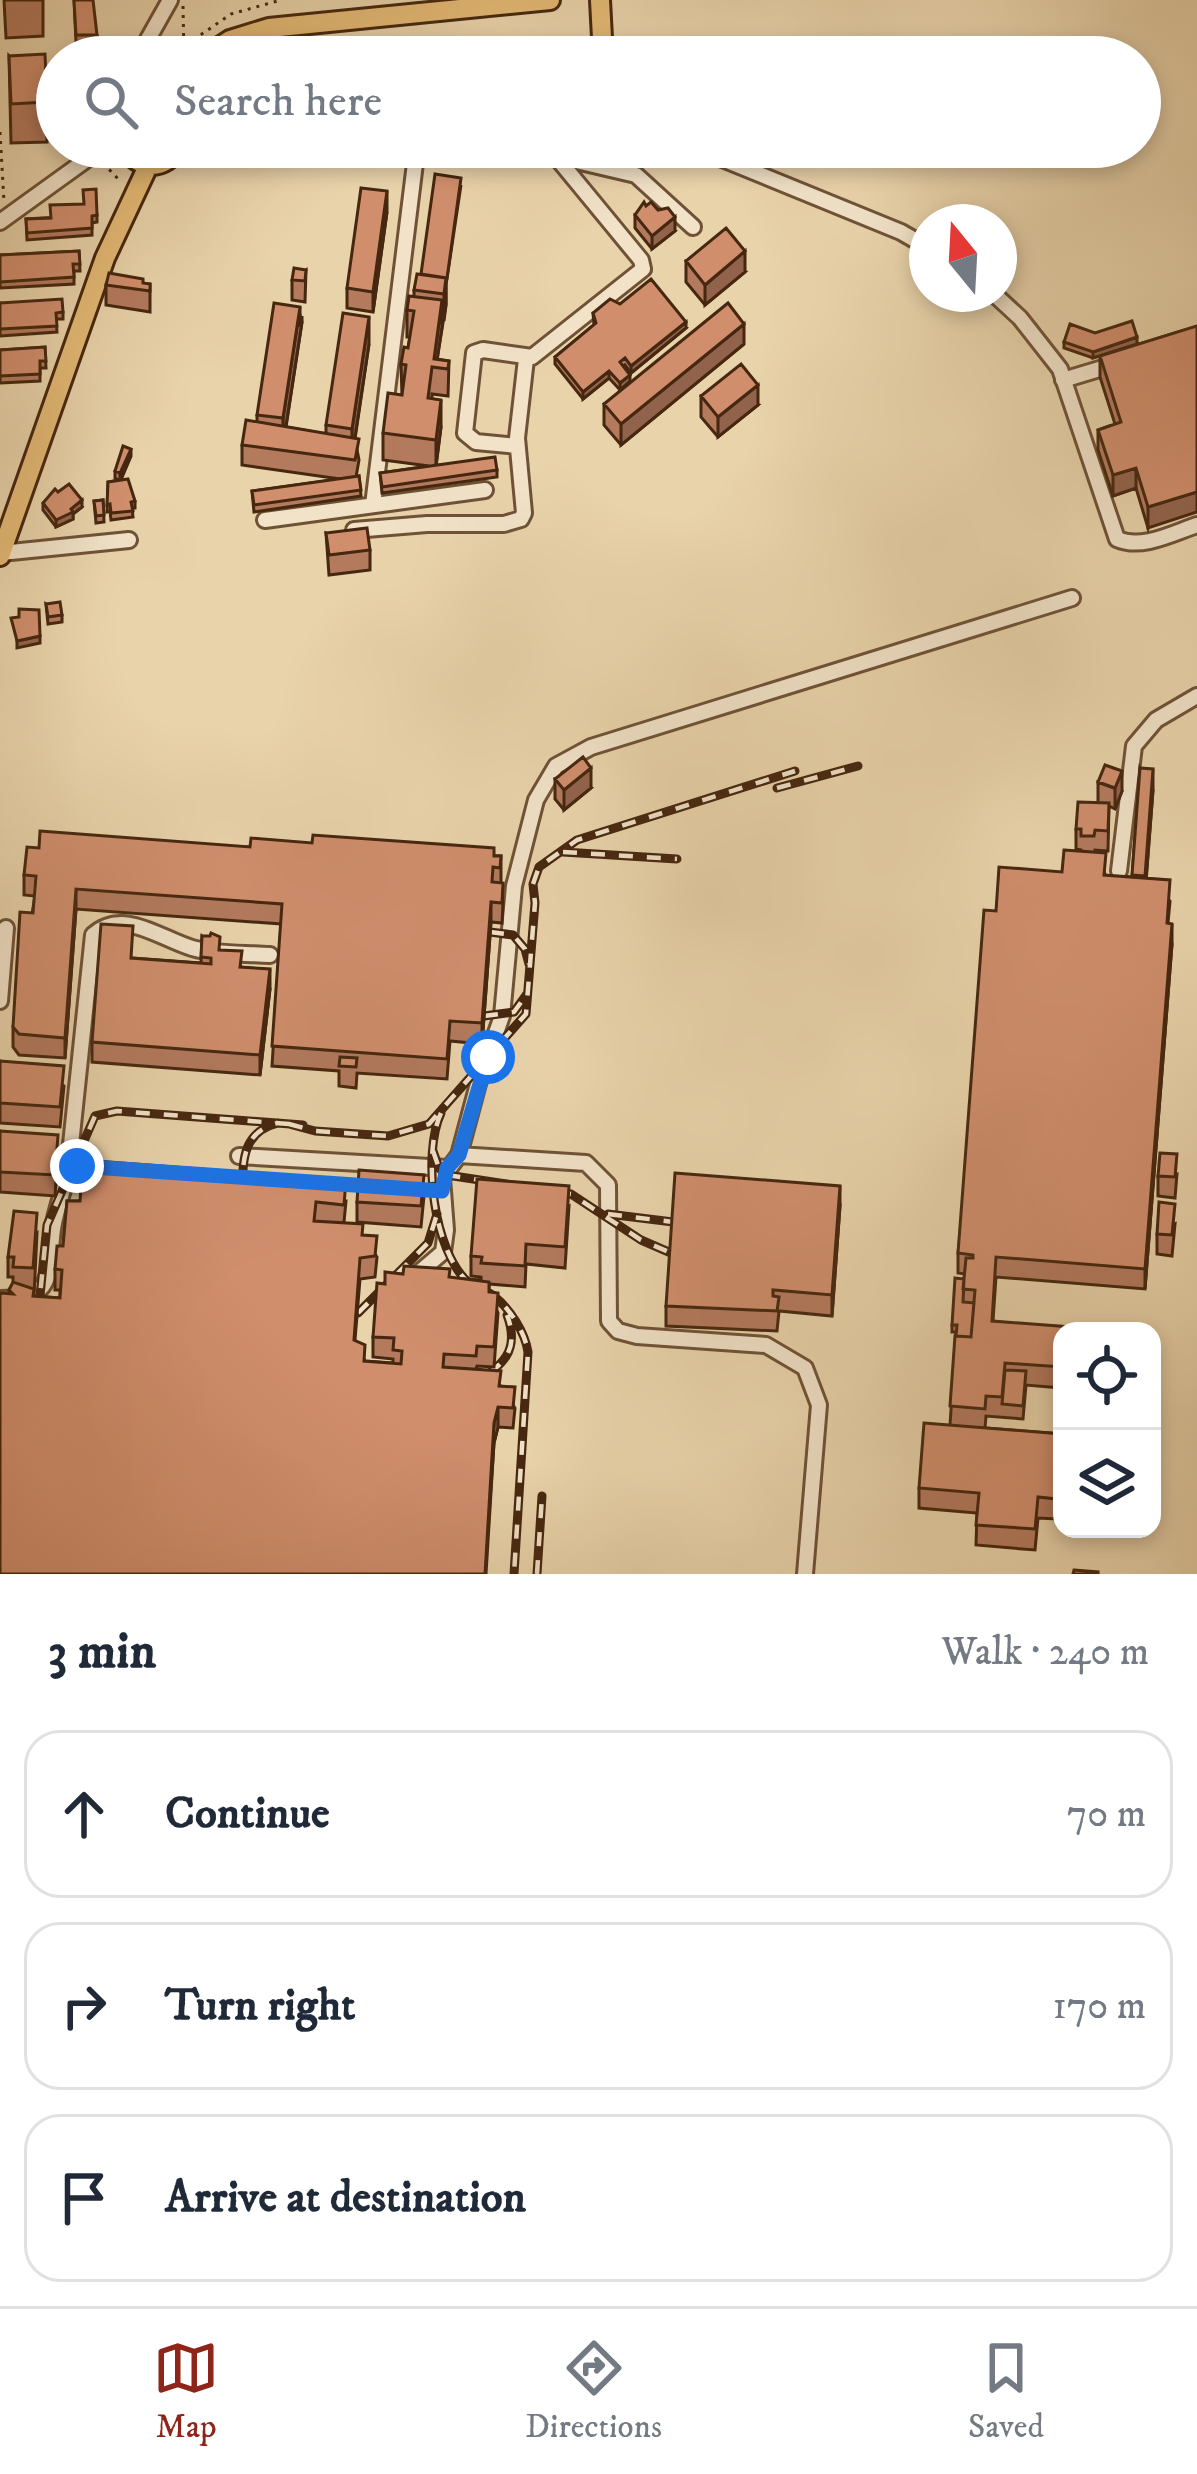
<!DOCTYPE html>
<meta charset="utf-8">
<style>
body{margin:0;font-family:"IM FELL DW Pica",serif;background:#f6f6f7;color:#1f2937}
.controls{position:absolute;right:36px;bottom:36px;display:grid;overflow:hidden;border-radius:24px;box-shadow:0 6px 18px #0003}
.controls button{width:108px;height:108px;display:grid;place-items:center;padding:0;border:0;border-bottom:3px solid #e0e1e3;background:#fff;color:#1f2937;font:60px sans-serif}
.compass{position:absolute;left:909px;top:204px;width:108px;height:108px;border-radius:50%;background:#fff;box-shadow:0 6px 18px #0003;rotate:342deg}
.stop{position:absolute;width:36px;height:36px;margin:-27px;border:9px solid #1a73e8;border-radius:50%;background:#fff}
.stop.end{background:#1a73e8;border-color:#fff;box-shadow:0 3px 12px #0008}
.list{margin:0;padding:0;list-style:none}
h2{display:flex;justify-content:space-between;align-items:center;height:156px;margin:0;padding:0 48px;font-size:51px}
h2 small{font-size:39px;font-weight:400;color:#747a83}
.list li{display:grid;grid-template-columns:78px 1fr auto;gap:36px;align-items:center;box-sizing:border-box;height:168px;margin:0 24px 24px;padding:0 24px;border:3px solid #e0e1e3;border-radius:36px}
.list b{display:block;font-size:45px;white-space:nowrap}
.list em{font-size:39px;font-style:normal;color:#747a83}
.icon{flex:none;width:66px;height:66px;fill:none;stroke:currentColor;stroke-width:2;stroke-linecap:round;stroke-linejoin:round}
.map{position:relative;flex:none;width:1197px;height:1574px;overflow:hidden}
.search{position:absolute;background:#fff;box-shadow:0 6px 18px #0003;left:36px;right:36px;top:36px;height:132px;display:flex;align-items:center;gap:30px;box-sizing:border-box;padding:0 42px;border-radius:66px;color:#747a83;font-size:45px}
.sheet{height:732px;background:#fff}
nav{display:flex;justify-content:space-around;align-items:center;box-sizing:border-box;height:168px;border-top:3px solid #e0e1e3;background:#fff;font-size:33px;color:#747a83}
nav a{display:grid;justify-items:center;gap:6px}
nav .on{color:#8f2418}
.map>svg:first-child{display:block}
</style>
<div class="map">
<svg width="1197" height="1574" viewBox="0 0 1197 1574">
<rect width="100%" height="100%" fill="#e9d3ab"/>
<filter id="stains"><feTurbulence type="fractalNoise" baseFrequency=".00167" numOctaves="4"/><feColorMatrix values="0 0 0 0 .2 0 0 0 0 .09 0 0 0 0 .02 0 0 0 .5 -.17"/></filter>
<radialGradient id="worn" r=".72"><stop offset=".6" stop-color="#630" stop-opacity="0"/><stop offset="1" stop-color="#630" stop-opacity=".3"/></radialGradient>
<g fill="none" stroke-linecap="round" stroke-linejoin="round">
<g stroke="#6f5236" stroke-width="20">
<path id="minor" d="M138,57L170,0
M693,147L901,232L927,247
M555,156L636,175L693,227
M0,222L104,147
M994,294L1020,318L1060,369L1117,539C1142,550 1173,533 1197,525
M1063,380L1116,364
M517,446L476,442L465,433L474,353L483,350L532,357L643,269L641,260L548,147
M373,505L417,147
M265,520L485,490
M354,530L427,524H504L521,519L524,513L517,438L526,359
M1,553L129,540
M1119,871L1134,746L1156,720L1197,696
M0,1001L6,928
M459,1155L586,1163L608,1185L609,1321L618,1331L637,1336L766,1345L805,1368L819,1405L805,1574
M239,1156L447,1168
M416,1275L443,1252L446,1230L442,1178L459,1155L478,1084L502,1016L514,886L536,800L556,766L591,747L1072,598
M0,1299C57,1299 47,1274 53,1229C56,1209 63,1192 68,1173L93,935C123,908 159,938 192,948C216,955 245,953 270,955"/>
</g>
<g stroke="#46270f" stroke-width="24">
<path id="major" d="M600,0L603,57
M204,57L230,40L269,28L550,0
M124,147C139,171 165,171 179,147
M0,556L105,258L148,166"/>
</g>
<path stroke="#46270f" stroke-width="3" stroke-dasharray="3 6" stroke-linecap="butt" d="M183,6L184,57
M186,45L231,14L281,0
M0,132L4,202
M192,155L210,147
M103,163L121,182"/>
<use href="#minor" stroke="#f1e2c8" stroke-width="14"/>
<use href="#major" stroke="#e4ba76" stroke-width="18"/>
<g stroke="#46270f" stroke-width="9">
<path id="rail" d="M777,788L858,766
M563,852L677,859
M490,932L513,935L525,949L529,964
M484,1016L514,1012L527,994
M441,1113C422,1154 433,1252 469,1283C476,1290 487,1290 494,1296C510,1309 525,1332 528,1352L514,1574
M289,1124L315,1131L388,1136L429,1124L526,1014L535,903L533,884L539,867L577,840L795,771
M433,1151L439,1168L447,1175L571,1194L641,1240L671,1253
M242,1193C243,1160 242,1132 278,1123
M608,1214L673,1222
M358,1313L428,1243L437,1214
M38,1316L47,1225L95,1116L117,1111L303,1125
M466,1389C494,1369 523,1358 507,1315
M537,1574L542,1496"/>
</g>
<use href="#rail" stroke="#f1e2c8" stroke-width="4.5" stroke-dasharray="14" stroke-linecap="butt"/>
</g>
<path fill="#b37a5e" stroke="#46270f" stroke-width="3" d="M4,0H43V36L6,38Z
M74,0L97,35V41L76,42Z
M9,56L47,102V142L11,143Z
M461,185L446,285V305L437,359L449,361L448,396L432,394V399L441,427L436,465L497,470V477L382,493L380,473L429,466L383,460V433L402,395L401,364L408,348L410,337H407V310L414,297V290L421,274Z
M387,212L373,312L347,308V288Z
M97,215V222L92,223V235L27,240L26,219Z
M635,215L675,231L652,249L635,228Z
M79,251L80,271H74V284L0,288V255Z
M686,261L745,272L705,305L686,282Z
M306,270L305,302L292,300V280Z
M150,284V312L106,305V285Z
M0,303L63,312V319H56L57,332L0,336Z
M620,304L686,328L631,373L625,365L623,367L630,381L620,390L609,378L583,399L555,364V357L594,325L593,313Z
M300,315L302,322L286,427L326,434V425L369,344L355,439L359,460L356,477L359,476L361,496L254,512L252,491L340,479L242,465V445L257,422V415Z
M1197,326L1148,528L1136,488L1113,496L1098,450V430L1115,424L1100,377V356Z
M1095,333L1137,344L1093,358L1064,348V342Z
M744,344L621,445L604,425V404Z
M45,347L46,368H40V381L0,383V350Z
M701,396L758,405L718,437L701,417Z
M131,456L121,480L135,501V508H132L133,517L111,520L110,511L107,512L108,482L119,480L115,478V471Z
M58,492L82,507L73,514V519L56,527L43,510V503Z
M103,500L104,522L96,523L94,501Z
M326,533L370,550V570L329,575Z
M46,604L62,615V622L48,624Z
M1140,768L1153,790L1146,879L1170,901L1168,923L1172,944L1145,1289L996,1277L993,1321L1062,1331V1388L1026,1385L1023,1419L986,1416L985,1428L1062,1434V1509L1058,1508L1057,1519L1038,1518L1035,1550L976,1545L977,1513L919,1508V1488L950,1425L956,1332H952V1325L965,1274L958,1273V1253L996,911L1062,872L1081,852V850L1076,849V829L1098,802V782L1122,791L1115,809L1109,806L1108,851L1095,850V852L1106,876L1132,877Z
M555,779L591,788L564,810L555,799Z
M250,847L501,856V883L503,903L502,923L491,922L482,1044L450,1041L447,1079L357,1073L356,1088L339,1086V1071L272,1066L281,924L76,909L65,1058L19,1055L13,1047V1027L35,896L24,895V875L39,848Z
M202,936L270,989L260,1075L92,1062V1042L133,958L201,963Z
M0,1061L64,1086L60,1127L0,1123Z
M0,1131L58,1155L55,1196L0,1192Z
M1177,1174L1175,1198L1158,1196V1176Z
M424,1196L421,1227L357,1222V1202Z
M67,1201H346L344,1222L363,1235L377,1257L375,1277L360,1279L355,1340L365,1361L393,1363V1359L373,1357V1337L385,1284L450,1278L481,1280V1277L471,1276V1256L569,1206L565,1268L526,1264L525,1287L489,1284V1292L498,1313L494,1367L477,1366L476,1369L501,1386L515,1408L513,1428L498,1427L494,1443L486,1574H0L9,1290L13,1283V1277H8V1257L37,1233L34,1296L60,1298V1290H55V1269L63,1246Z
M840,1206L832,1316L779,1311L777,1331L666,1326V1306Z
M1175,1224L1172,1256L1157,1254V1234Z"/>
<path fill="#92634c" stroke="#46270f" stroke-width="3" d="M387,191V212L373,312V292Z
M675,217V231L652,249V236Z
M745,251V272L705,305V285Z
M446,278V305L444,321V294Z
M442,300V327L436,368L434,359Z
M300,307V327L302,316V322L283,445V418Z
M369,317V344L352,456V429Z
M686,322V328L631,373V366Z
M744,324V344L621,445V424Z
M1137,337V344L1093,358V352Z
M609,371V378L583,399V392Z
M630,375V381L620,390V383Z
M758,385V405L718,437V417Z
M441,400V427L436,467V440Z
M131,449V456L120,480V473Z
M1136,468V488L1113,496V475Z
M1197,492V512L1148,528V507Z
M82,500V507L73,514V519L56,527V520Z
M40,636V643L17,648V641Z
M591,768V788L564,810V790Z
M1153,769V790L1145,896V876Z
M1122,771V791L1115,809V788Z
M76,889V909L65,1058V1038Z
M491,902V922L482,1044V1023Z
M1172,924V944L1145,1289V1269Z
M270,969V989L260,1075V1055Z
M840,1186V1206L832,1316V1295Z
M498,1407V1427L494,1443L485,1574L494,1423Z"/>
<path fill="#d08e6d" stroke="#46270f" stroke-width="3" d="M74,0H93L97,35H76Z
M712,53L796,54L795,57H712Z
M45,54L47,102L11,104L9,56Z
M435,174L461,178L447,278L421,274Z
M361,188L387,191L373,292L347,288Z
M96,189L97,215L92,216V228L27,233L26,219L51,218L50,205L84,204L83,190Z
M644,202L646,206L651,202L658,210L668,208L675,217L652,236L635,215Z
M726,228L745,251L705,285L686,261Z
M79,251L80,264H73L74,277L0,282V255Z
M294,268L306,270L305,281L292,280Z
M109,273L143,279V283L150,284V291L106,285Z
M417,274L446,278L444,294L414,290Z
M651,279L686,322L631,366L625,358L620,362L630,375L620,383L609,371L583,392L555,357L596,323L593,313L610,299L620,304Z
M409,296L442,300L434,359L449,361L448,369L432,367L428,398L441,400L436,440L383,433L388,393L402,395L406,365L401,364L404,347L408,348L414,311L407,310Z
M62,299L63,312L56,313L57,326L0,329V303Z
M274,303L300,307L283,418L257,415Z
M728,303L744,324L621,424L604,404Z
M343,313L369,317L352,429L326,425Z
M1132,321L1137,337L1093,352L1064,342L1070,324L1095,333Z
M1197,326V492L1148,507L1136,468L1113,475L1098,430L1121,422L1100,356Z
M45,347L46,361H40V374L0,376V350Z
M741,364L758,385L718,417L701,396Z
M246,420L359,439L355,460L242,445Z
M123,446L131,449L120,473L115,471Z
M495,457L497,470L382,487L380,473Z
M359,476L361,490L254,505L252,491Z
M128,479L135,501L131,502L133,511L111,513L110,504L107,505L108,482Z
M69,484L82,500L71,509L73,512L56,520L43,503L55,489L58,492Z
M103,500L104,515L96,516L94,501Z
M367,528L370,550L329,555L326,533Z
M60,602L62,615L48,617L46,604Z
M19,609L39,610L40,636L17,641L11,618L19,617Z
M583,757L591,768L564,790L555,779Z
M1105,765L1122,771L1115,788L1098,782Z
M1140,768L1153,769L1145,876L1132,875Z
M1078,802L1109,803L1108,831L1095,830L1094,836H1081V829H1076Z
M40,831L250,847L251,838L312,843L313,835L494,848V856H501L500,868L493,867L492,882L503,883L502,903L491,902L482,1023L450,1021L447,1059L272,1046L282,904L76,889L65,1038L19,1034L13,1027L20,912L33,913L36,876L24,875L27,847L39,848Z
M1064,850L1106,853L1104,875L1170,880L1167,923L1172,924L1145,1269L996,1257L992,1321L1097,1329V1331H1062V1367L1005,1363L1002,1397L986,1396L985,1409L950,1406L955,1336L971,1337L975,1290L963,1289L966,1258H973V1255L958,1253L984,910L996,911L999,867L1062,872Z
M101,924L133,926L131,958L211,964V958L201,957L202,936H210L211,933L220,937L219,950L242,951L240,967L270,969L260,1055L92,1042Z
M340,1057L357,1058L356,1067L339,1066Z
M0,1061L64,1066L60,1107L0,1103Z
M0,1131L58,1135L55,1175L0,1172Z
M1160,1153L1177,1154L1175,1177L1158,1176Z
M83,1160L346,1180L344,1205L316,1202L314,1221L363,1224L362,1235L377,1236L375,1256L360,1258L354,1340L365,1345L364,1361L401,1364L402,1351L393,1350L394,1338L373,1337L377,1283L385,1284V1272L403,1274L404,1266L450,1269L449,1277L489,1282V1292L498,1293L494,1347L477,1346L476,1356L444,1354L443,1367L501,1371L499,1386L515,1387L513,1408L498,1407L494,1423L485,1574H0V1293L13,1294L9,1290L13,1282L34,1289L33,1296L60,1298L62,1270L55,1269L57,1246H63L67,1201H80Z
M359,1170L424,1175L421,1206L357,1202Z
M675,1173L840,1186L832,1295L773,1290V1296L779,1297L777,1311L666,1306Z
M477,1179L569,1186L565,1247L526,1244L525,1266L481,1263L482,1257L471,1256Z
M1159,1202L1175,1204L1172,1235L1157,1234Z
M14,1211L37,1213L33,1268L13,1267L14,1257H8Z
M955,1278L964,1279L963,1302L974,1303L971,1337L956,1336L957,1325H952Z
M1005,1370L1026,1371L1023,1406L1002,1404Z
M924,1423L1062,1434V1488H1058L1057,1499L1038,1497L1035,1529L976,1525L979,1493L919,1488Z
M1074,1570L1098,1572V1574H1073Z"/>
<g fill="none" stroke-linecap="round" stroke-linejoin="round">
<path stroke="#1a73e8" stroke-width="15" d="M77,1166L442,1191L447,1168L459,1155L488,1057"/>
</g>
<rect width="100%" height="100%" filter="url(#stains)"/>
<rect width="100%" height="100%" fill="url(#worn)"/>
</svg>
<div class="controls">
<button><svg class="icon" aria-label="locate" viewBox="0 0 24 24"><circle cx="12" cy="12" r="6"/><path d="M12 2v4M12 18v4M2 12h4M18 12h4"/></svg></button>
<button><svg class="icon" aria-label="layers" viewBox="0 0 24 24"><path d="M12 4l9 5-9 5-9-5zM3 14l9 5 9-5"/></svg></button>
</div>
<svg class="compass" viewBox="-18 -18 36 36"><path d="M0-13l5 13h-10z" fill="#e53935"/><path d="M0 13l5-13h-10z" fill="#747a83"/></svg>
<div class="stop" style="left:488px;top:1057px"></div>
<div class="stop end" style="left:77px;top:1166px"></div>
<div class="search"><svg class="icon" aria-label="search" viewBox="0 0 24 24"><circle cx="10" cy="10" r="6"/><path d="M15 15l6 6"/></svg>Search here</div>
</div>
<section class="sheet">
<h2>3 min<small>Walk · 240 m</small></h2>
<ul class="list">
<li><svg class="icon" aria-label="ahead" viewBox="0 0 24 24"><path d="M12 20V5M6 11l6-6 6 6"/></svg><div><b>Continue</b></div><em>70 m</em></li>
<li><svg class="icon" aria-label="right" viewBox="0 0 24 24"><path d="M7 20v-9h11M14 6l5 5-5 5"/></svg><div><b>Turn right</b></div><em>170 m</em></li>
<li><svg class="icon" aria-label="arrive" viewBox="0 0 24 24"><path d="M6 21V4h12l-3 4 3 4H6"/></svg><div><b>Arrive at destination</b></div></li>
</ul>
</section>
<nav>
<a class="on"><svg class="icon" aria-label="map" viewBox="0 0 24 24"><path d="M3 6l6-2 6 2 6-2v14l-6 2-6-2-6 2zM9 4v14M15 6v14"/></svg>Map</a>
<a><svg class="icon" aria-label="directions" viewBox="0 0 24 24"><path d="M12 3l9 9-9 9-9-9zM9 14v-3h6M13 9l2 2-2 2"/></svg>Directions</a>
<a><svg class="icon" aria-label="saved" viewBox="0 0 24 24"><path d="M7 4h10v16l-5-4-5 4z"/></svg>Saved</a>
</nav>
